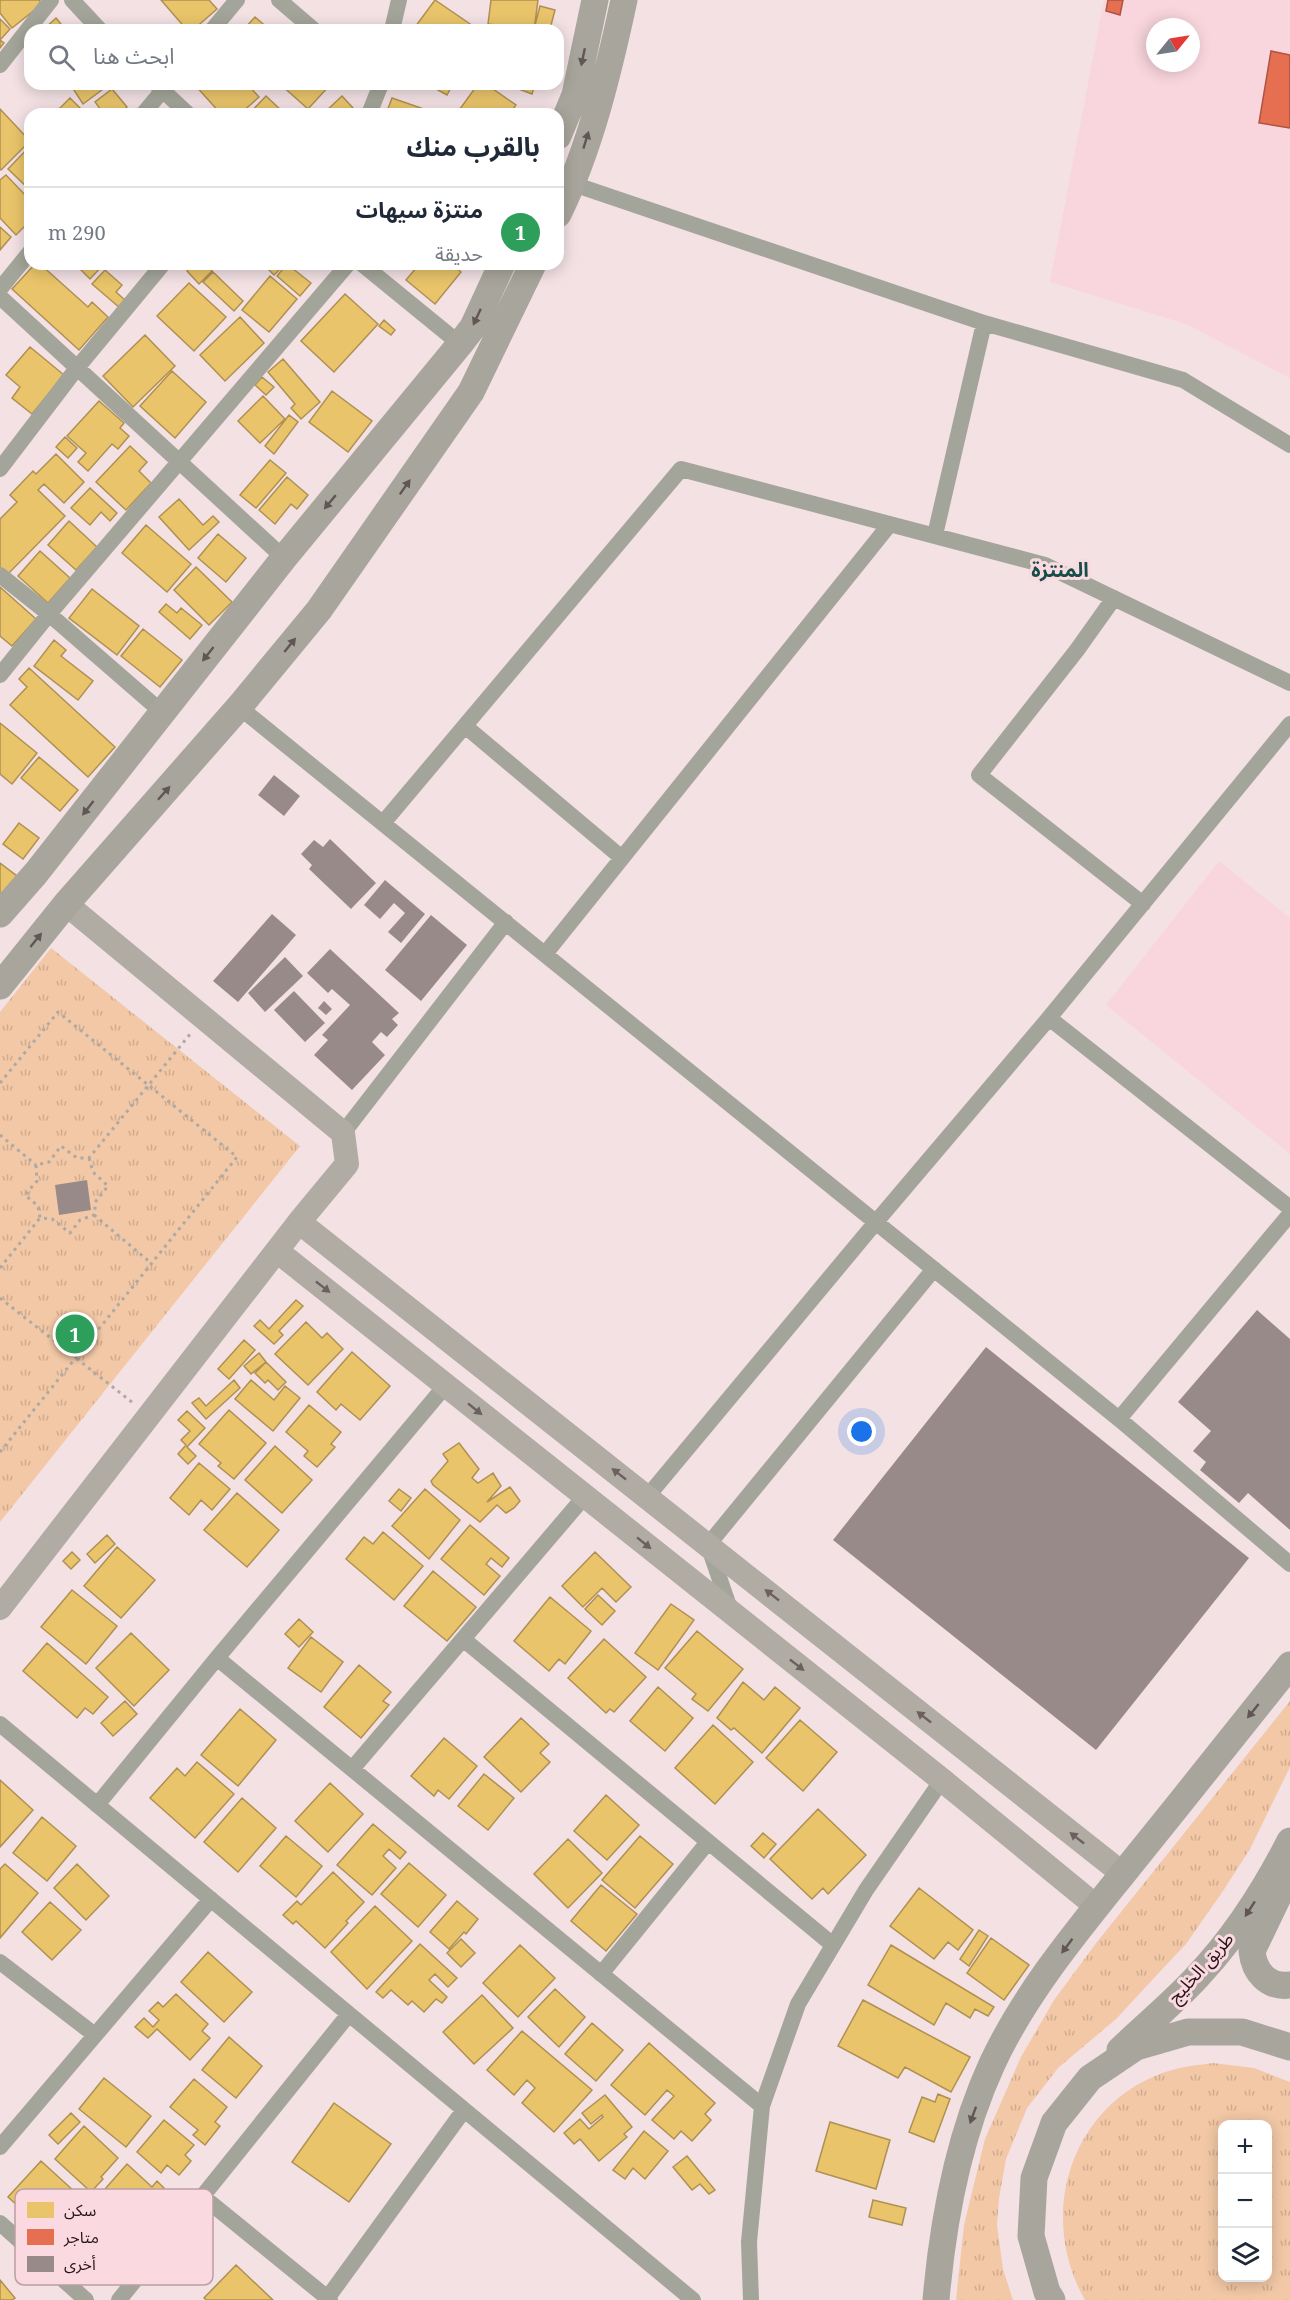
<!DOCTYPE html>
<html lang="ar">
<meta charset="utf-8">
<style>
body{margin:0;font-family:"Noto Serif","Noto Sans Arabic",serif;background:#f2f2f3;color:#1f2937;direction:rtl}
.controls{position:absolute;right:18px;bottom:18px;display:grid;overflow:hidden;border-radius:12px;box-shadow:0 3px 15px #0003}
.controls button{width:54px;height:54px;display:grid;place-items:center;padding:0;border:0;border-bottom:2px solid #e0e1e3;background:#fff;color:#1f2937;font:30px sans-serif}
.compass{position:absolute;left:1146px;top:18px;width:54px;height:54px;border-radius:50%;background:#fff;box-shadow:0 3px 15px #0003;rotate:60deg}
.you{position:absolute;left:862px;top:1432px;width:21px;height:21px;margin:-15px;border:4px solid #fff;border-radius:50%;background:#1a73e8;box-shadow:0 0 0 9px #1a73e833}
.badge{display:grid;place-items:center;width:39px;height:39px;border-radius:50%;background:#2563eb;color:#fff;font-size:20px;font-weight:700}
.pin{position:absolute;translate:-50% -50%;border:3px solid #fff;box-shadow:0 2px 6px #0006}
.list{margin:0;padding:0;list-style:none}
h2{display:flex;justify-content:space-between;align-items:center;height:78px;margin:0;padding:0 24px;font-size:26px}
h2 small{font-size:20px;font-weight:400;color:#747a83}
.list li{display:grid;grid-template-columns:39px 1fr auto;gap:18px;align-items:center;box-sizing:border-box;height:84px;padding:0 24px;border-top:2px solid #e0e1e3}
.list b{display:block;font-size:22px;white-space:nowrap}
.list p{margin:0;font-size:20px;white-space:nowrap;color:#747a83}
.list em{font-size:20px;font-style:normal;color:#747a83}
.icon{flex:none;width:33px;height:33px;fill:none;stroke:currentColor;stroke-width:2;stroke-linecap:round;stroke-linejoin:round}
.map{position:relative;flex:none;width:1290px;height:2300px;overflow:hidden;direction:ltr}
.search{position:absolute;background:#fff;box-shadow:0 3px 15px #0003;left:24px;top:24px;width:540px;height:66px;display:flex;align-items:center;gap:15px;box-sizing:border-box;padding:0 21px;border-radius:18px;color:#747a83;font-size:22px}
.panel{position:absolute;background:#fff;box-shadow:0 3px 15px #0003;left:24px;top:108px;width:540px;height:162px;border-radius:18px;direction:rtl}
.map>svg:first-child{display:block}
</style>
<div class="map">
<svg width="1290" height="2300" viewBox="0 0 1290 2300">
<defs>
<pattern id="grass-tufts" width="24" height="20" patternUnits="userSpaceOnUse" patternTransform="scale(1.5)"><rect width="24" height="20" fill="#f2c8a6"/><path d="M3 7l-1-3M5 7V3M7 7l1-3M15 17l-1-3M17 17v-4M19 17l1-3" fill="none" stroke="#d0ab8e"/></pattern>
</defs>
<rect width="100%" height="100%" fill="#f3e1e4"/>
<path fill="#f9d6dd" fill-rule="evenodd" d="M1104,0H1290V378L1186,324L1050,282ZM1155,27H1191V63H1155Z
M1219,861L1290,918V1154L1106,1005Z"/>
<path fill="url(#grass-tufts)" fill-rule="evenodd" d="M51,948L300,1146L0,1522V1012Z
M1290,1701V1767L1250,1849L1223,1891L1186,1944L1167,1964L1116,2019L1058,2068L1027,2108L1006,2159L999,2198L997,2225L1003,2269L1013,2300H956L964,2225L985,2139L1021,2057L1054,2000L1097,1942Z
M1213,2063L1254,2068L1290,2082V2300H1085C1035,2213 1073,2099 1172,2070C1186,2066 1199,2065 1213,2063ZM1222,2124H1268V2278H1222Z"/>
<path fill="#e9c46a" stroke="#af9052" stroke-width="1.5" d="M0,0H39L42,4L12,28L0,13Z
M161,0H209L217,9L193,30H187Z
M435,0L476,28L474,30H419L415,27Z
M491,0H538L534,30L488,24Z
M540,6L555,10L550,29L535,25Z
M255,17L270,30H243Z
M56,18L66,30H43Z
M0,19L10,29L0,40L4,43L0,48Z
M70,84H110L83,104Z
M194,84H247L259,97L240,114H221Z
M280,84H329L330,85L308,109Z
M427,84H453L447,95Z
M478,84H486L516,105L509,114L457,113Z
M512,84H535L532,94L511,86Z
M112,89L127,107L118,114H104L95,102Z
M266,96L285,114H249Z
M342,96L353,108L346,114H323Z
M70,98L86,114H54Z
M392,98L438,114H386Z
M0,109L30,141L1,170L0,169Z
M30,146V190L8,169Z
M6,175L30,200V221L16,235L0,218V180Z
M0,227L11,237L0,250Z
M35,264H40L88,307L92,302L108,317L79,350L12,289Z
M75,264H104L90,279Z
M194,264H205L212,271L199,284L187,271Z
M263,264H285L274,275Z
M287,264L311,283L300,296L277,276Z
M414,264H452L461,272L435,304L406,280L417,267Z
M105,270L122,285L116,292L126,301L120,308L92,284Z
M213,272L243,301L234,311L203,282Z
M270,276L297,299L269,332L242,310Z
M189,283L226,317L194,351L157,316Z
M345,294L378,324L334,372L301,341Z
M240,317L264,343L225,381L200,355Z
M384,320L395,330L391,335L379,326Z
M145,335L175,366L133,407L103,376Z
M30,347L64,375L32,414L12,398L20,387L6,375Z
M283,359L320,402L301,419L291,408L295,404L268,372Z
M172,371L206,402L175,438L140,406Z
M262,377L274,387L266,395L255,385Z
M332,391L372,421L348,452L309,422Z
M263,396L285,419L260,443L238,421Z
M99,401L124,423L120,428L129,436L118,449L112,444L88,471L78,462L86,453L67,436Z
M289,415L298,422L274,454L265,446Z
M65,437L77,448L68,458L56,447Z
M130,446L147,462L139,471L151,483L126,510L96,482Z
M56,454L84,482L64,503L44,484L38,490L65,516L6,576L0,569V519L17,502L10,495L33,471L36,474Z
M270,460L286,473L256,508L240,495Z
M287,477L308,495L297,509L291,504L275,524L259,510Z
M90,488L117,513L110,521L101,512L90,525L71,508Z
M179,499L203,525L213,516L219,522L189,550L159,517Z
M69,521L97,547L76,570L48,545Z
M146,525L191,564L167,592L122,553Z
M218,534L246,558L226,582L198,558Z
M40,551L70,578L48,603L18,576Z
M196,567L232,602L209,625L174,590Z
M0,587L36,619L12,646L0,636Z
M92,589L139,626L117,655L69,618Z
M166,604L177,613L181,608L202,625L190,639L159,612Z
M143,629L182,660L160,687L121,656Z
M54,640L66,650L61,656L93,681L78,700L34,666Z
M29,668L115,747L88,777L10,705L27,687L19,679Z
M0,723L37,753L12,784L0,774Z
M39,757L78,790L60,811L21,778Z
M19,823L39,838L23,859L3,844Z
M0,863L17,876L0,897Z
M296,1300L303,1306L279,1331L283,1335L274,1344L254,1326L260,1320L269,1329Z
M306,1322L322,1338L327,1333L343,1349L308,1385L275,1354Z
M244,1340L255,1350L229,1379L218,1369Z
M352,1352L390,1386L360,1420L341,1404L336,1410L317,1392Z
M259,1353L266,1362L251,1374L244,1366Z
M266,1362L286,1382L278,1390L268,1380L265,1383L255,1373Z
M234,1380L240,1388L206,1419L192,1403L199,1398L206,1406Z
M251,1380L274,1400L285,1386L300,1398L273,1431L235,1399Z
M309,1405L341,1432L331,1444L335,1447L317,1467L304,1456L308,1451L286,1432Z
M229,1410L266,1443L234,1479L218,1466L221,1463L199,1444Z
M187,1411L205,1428L187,1447L196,1456L188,1464L178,1454L186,1445L181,1440L190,1431L178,1420Z
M459,1443L479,1469L472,1478L478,1483L493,1473L501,1486L487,1502L510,1487L520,1501L514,1508L506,1513L497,1505L480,1522L433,1485L431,1481L448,1461L443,1454Z
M275,1446L312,1480L282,1513L245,1480Z
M199,1463L230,1489L212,1510L201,1500L189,1515L170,1498Z
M399,1489L411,1498L401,1511L389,1501Z
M425,1489L460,1520L429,1559L392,1526Z
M237,1493L279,1530L247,1567L204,1530Z
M470,1525L509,1558L502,1567L491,1558L486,1564L500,1576L484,1595L441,1559Z
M383,1532L423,1566L394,1600L346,1559L364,1537L373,1544Z
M107,1535L115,1544L95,1563L87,1554Z
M117,1547L155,1580L121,1618L84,1586Z
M72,1552L80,1560L71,1569L63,1561Z
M595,1552L631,1587L616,1602L602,1588L583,1607L562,1586Z
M433,1571L476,1607L447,1641L404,1606Z
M72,1590L117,1626L86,1664L41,1627Z
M598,1595L615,1611L602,1625L585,1609Z
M550,1597L591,1631L565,1664L559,1659L549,1671L514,1641Z
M671,1604L694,1620L658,1670L635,1653Z
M299,1619L313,1632L299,1647L285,1634Z
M697,1631L743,1669L708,1711L692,1699L696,1694L665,1668Z
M131,1633L169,1670L134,1706L96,1668Z
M311,1637L343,1662L321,1692L288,1668Z
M604,1639L646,1677L614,1712L610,1709L606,1713L568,1678Z
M47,1643L108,1697L93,1714L85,1708L77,1718L23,1671Z
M359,1665L391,1692L383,1701L389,1705L361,1738L324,1707Z
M743,1682L764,1700L775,1687L800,1708L762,1753L734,1728L731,1730L717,1718Z
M658,1687L693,1718L665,1751L630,1721Z
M125,1701L137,1714L113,1736L101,1723Z
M240,1709L276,1740L238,1786L201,1755Z
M521,1718L549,1744L540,1753L550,1762L521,1792L484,1757Z
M800,1720L837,1752L803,1791L766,1758Z
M713,1725L753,1762L715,1804L675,1768Z
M444,1738L477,1766L449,1799L438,1790L434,1796L411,1776Z
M197,1762L234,1794L195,1838L150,1798L177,1768L185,1776Z
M484,1774L514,1798L488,1830L458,1806Z
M0,1780L33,1810L0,1847Z
M330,1783L363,1814L328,1852L295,1821Z
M606,1795L639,1825L607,1860L574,1831Z
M242,1798L276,1828L238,1872L204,1842Z
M818,1809L866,1855L828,1894L823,1888L812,1899L770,1859Z
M42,1817L76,1846L47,1881L13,1853Z
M373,1824L406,1852L400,1859L389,1849L383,1856L396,1868L372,1895L337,1865Z
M763,1833L776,1844L764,1858L751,1846Z
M286,1836L322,1866L296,1897L260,1866Z
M640,1836L673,1864L635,1908L602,1880Z
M568,1839L602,1873L568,1908L534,1874Z
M409,1863L446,1895L418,1927L381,1894Z
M5,1864L38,1893L0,1938V1869Z
M77,1864L109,1896L86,1920L54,1888Z
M333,1872L364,1902L346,1921L348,1923L325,1948L296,1921L293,1924L283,1915L297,1901L301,1905Z
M601,1885L637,1914L606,1951L571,1921Z
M919,1888L973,1930L958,1950L948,1942L934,1959L890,1926Z
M457,1901L478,1919L466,1934L464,1932L449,1949L430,1932Z
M50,1902L81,1930L52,1960L22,1932Z
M375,1906L412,1941L367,1989L331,1952Z
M979,1930L988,1936L969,1966L960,1959Z
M991,1938L1029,1965L1004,2000L967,1973Z
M461,1939L475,1953L461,1967L447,1953Z
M420,1944L457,1978L448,1987L435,1974L429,1980L447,1997L442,2003L436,1999L424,2012L412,2001L408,2005L391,1990L383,1998L376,1992Z
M520,1945L555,1978L518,2017L483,1983Z
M891,1945L994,2007L988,2016L975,2009L970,2018L946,2003L934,2025L868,1985Z
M208,1952L252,1992L224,2022L181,1982Z
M555,1989L585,2017L559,2047L528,2017Z
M176,1994L208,2024L202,2031L210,2038L190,2060L157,2029L148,2038L135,2027L144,2018L153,2027L159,2020L149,2011L158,2002L163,2007Z
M482,1995L513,2028L474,2064L443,2032Z
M863,2000L970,2057L951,2092L905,2067L898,2078L838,2046Z
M592,2023L623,2050L596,2081L565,2054Z
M522,2031L592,2090L554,2132L522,2103L535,2088L527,2080L514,2095L487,2070Z
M229,2037L262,2066L236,2098L202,2070Z
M649,2043L715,2103L705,2114L711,2120L692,2141L681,2131L674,2139L652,2120L674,2096L667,2090L645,2115L611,2085Z
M104,2078L151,2116L126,2147L79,2109Z
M194,2079L227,2107L215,2122L220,2126L205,2145L193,2135L198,2130L170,2107Z
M938,2094L950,2099L934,2142L909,2132L922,2097L935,2102Z
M605,2095L632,2127L624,2134L627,2137L599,2161L580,2139L574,2144L564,2133L580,2119L589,2129L603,2117L602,2115L591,2124L582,2113Z
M334,2103L391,2144L349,2202L292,2162Z
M71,2113L80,2122L58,2144L49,2135Z
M164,2120L194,2145L185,2155L191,2161L179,2175L167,2165L161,2173L137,2152Z
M830,2122L890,2140L876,2189L816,2171Z
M84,2126L118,2158L101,2177L103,2179L91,2192L55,2159Z
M644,2131L668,2151L645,2179L633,2168L625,2179L613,2170Z
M687,2156L715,2190L709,2194L700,2184L692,2190L673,2167Z
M41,2161L87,2203L54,2239L8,2197Z
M127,2164L152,2187L157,2181L164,2188L131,2226L98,2197Z
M873,2200L906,2208L902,2225L869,2217Z
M236,2265L273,2300H207L204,2298Z
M0,2280L15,2298L12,2300H0Z"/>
<path fill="#e76f51" stroke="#ad5440" stroke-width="1.5" d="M1108,0H1123L1120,15L1106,11Z
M1271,51L1290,55V128L1259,123Z"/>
<path fill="#998a8a" d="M274,775L300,796L284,816L258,795Z
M330,839L376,883L351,909L309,869L312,865L301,854L314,840L323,847Z
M385,880L425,914L401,943L388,932L405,913L394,903L380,919L364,905Z
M272,914L296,935L238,1002L213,981Z
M431,915L467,945L421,1001L385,970Z
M330,949L399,1013L392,1019L398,1025L387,1037L381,1032L372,1042L385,1055L352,1090L314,1055L328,1040L322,1035L350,1005L332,989L328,993L307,973Z
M285,957L303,976L265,1012L248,993Z
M294,991L325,1023L305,1042L274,1010Z
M324,1001L332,1009L326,1015L318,1008Z
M87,1180L91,1210L59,1215L55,1185Z
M1257,1310L1290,1339V1530L1248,1493L1239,1503L1200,1470L1206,1462L1193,1451L1211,1431L1178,1402Z
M986,1347L1249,1558L1096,1750L833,1540Z"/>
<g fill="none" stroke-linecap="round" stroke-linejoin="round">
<path stroke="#ada9a4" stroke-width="3" stroke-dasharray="3 4.5" stroke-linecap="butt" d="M0,1083L58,1012L237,1157L0,1452
M0,1135L36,1165
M89,1158L93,1172L108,1186L96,1201L94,1215L80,1220L70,1233L52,1219L40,1218L38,1206L25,1195L37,1181L36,1165L49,1162L61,1146L77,1158H89L191,1033
M94,1215L151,1263
M0,1268L40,1218
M0,1298L133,1403"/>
<path stroke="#a3a59a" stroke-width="16" d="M72,0L100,30
M279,0L314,30
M212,30L237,0
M392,30L399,0
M0,65L51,0
M156,84L188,114
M143,114L168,84
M369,114L381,84
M573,184L984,323L1183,380L1290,445
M362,264L460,344
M0,289L30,252
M0,297L284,558
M0,469L77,368L163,264
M935,535L984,323
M0,575L49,614L163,713
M1114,598L1077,650L979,775L1143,904
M0,675L49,614L348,264
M239,707L1119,1419L1290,1564
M465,726L622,858
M383,823L681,469L1045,565L1290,683
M545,954L890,524
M1049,1018L1290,1208
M343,1133L506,922
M1119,1419L1290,1214
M647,1497L876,1222L1049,1018L1290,724
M731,1612L708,1545L934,1269
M463,1639L833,1945
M217,1658L762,2106
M0,1724L693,2300
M352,1769L585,1496
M97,1805L217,1658L446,1385
M0,1962L95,2035
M601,1974L708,1842
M0,2147L211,1899
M202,2196L330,2300
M0,2223L86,2300
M119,2300L349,2014
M326,2300L464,2110
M751,2300L749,2242L762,2106L798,2004L866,1890L942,1780"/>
<path stroke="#b0aca4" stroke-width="24" d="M299,1222L1123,1874
M277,1251L942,1780L1097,1907
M0,1608L299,1222L347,1164L343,1133L66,904"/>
<path stroke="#a8a69c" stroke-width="27" d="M558,136L575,95L595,0
M558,214C590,149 609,70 624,0
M0,914L36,873L284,558L460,344L473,327L502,264
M0,986L66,904L239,707L319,610L471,392L533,264
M1286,1880L1252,1951C1254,1972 1268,1988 1290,1985
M1120,2050C1145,2026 1173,2003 1197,1977C1235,1937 1265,1890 1290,1841
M936,2300C943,2219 958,2138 992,2064C1025,1993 1077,1931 1126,1870C1181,1802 1235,1734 1290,1665
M1052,2300L1047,2292L1031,2236L1034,2178L1054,2123L1090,2078L1136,2047L1188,2032H1242L1290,2047"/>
</g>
<defs><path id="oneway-solid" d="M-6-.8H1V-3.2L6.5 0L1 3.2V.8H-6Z" transform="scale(1.5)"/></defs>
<g fill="#615654">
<use href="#oneway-solid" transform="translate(583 57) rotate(102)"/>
<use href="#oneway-solid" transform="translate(586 140) rotate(-73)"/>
<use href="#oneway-solid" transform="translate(477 317) rotate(115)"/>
<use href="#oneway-solid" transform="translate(405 487) rotate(-55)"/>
<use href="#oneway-solid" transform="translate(330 502) rotate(130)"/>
<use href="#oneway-solid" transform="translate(290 645) rotate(-51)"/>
<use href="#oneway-solid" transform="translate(208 654) rotate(128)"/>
<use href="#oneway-solid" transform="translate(164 793) rotate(-48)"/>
<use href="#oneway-solid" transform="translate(88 808) rotate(128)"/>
<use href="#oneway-solid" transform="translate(36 940) rotate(-51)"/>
<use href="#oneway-solid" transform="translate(1253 1711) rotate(129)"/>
<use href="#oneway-solid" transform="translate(1250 1909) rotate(123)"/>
<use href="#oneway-solid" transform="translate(1067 1946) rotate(127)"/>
<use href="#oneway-solid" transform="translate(973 2115) rotate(110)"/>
</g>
<g fill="#6c605e">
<use href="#oneway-solid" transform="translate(323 1287) rotate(38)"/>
<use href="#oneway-solid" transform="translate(475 1409) rotate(39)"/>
<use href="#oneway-solid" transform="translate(619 1474) rotate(-142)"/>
<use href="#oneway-solid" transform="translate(644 1543) rotate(39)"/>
<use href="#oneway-solid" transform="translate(772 1595) rotate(-142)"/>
<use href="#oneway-solid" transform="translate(797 1665) rotate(38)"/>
<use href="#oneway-solid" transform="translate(924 1717) rotate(-142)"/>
<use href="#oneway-solid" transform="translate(1077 1838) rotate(-142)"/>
</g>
<g text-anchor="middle" stroke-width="6" stroke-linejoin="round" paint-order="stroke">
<g font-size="18" fill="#271519" stroke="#fadae0">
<text transform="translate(1201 1968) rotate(-48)" y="6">طريق الخليج</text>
</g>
<g font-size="20" font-weight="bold" fill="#134e48" stroke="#fadae0">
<text x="1060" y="577">المنتزة</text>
</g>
</g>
<rect x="15" y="2189" width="198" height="96" rx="9" fill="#fadae0" stroke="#bb9fa4" stroke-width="1.5"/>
<rect x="27" y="2202" width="27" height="16" fill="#e9c46a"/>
<rect x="27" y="2229" width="27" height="16" fill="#e76f51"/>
<rect x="27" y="2256" width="27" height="16" fill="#998a8a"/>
<g font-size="16" fill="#271519">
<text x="64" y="2216">سكن</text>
<text x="64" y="2243">متاجر</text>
<text x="64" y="2270">أخرى</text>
</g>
</svg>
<div class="controls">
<button>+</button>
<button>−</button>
<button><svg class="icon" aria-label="layers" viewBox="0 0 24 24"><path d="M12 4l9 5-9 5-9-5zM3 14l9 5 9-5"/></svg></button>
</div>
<svg class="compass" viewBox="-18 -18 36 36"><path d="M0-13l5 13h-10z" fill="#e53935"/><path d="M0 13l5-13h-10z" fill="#747a83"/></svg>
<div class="you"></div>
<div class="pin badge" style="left:75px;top:1334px;background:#2e9e5b">1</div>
<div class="search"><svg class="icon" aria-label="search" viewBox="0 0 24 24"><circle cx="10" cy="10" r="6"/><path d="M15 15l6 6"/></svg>ابحث هنا</div>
<section class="panel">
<h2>بالقرب منك<small></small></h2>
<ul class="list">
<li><span class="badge" style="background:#2e9e5b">1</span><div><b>منتزة سيهات</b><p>حديقة</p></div><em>290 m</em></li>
</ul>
</section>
</div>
